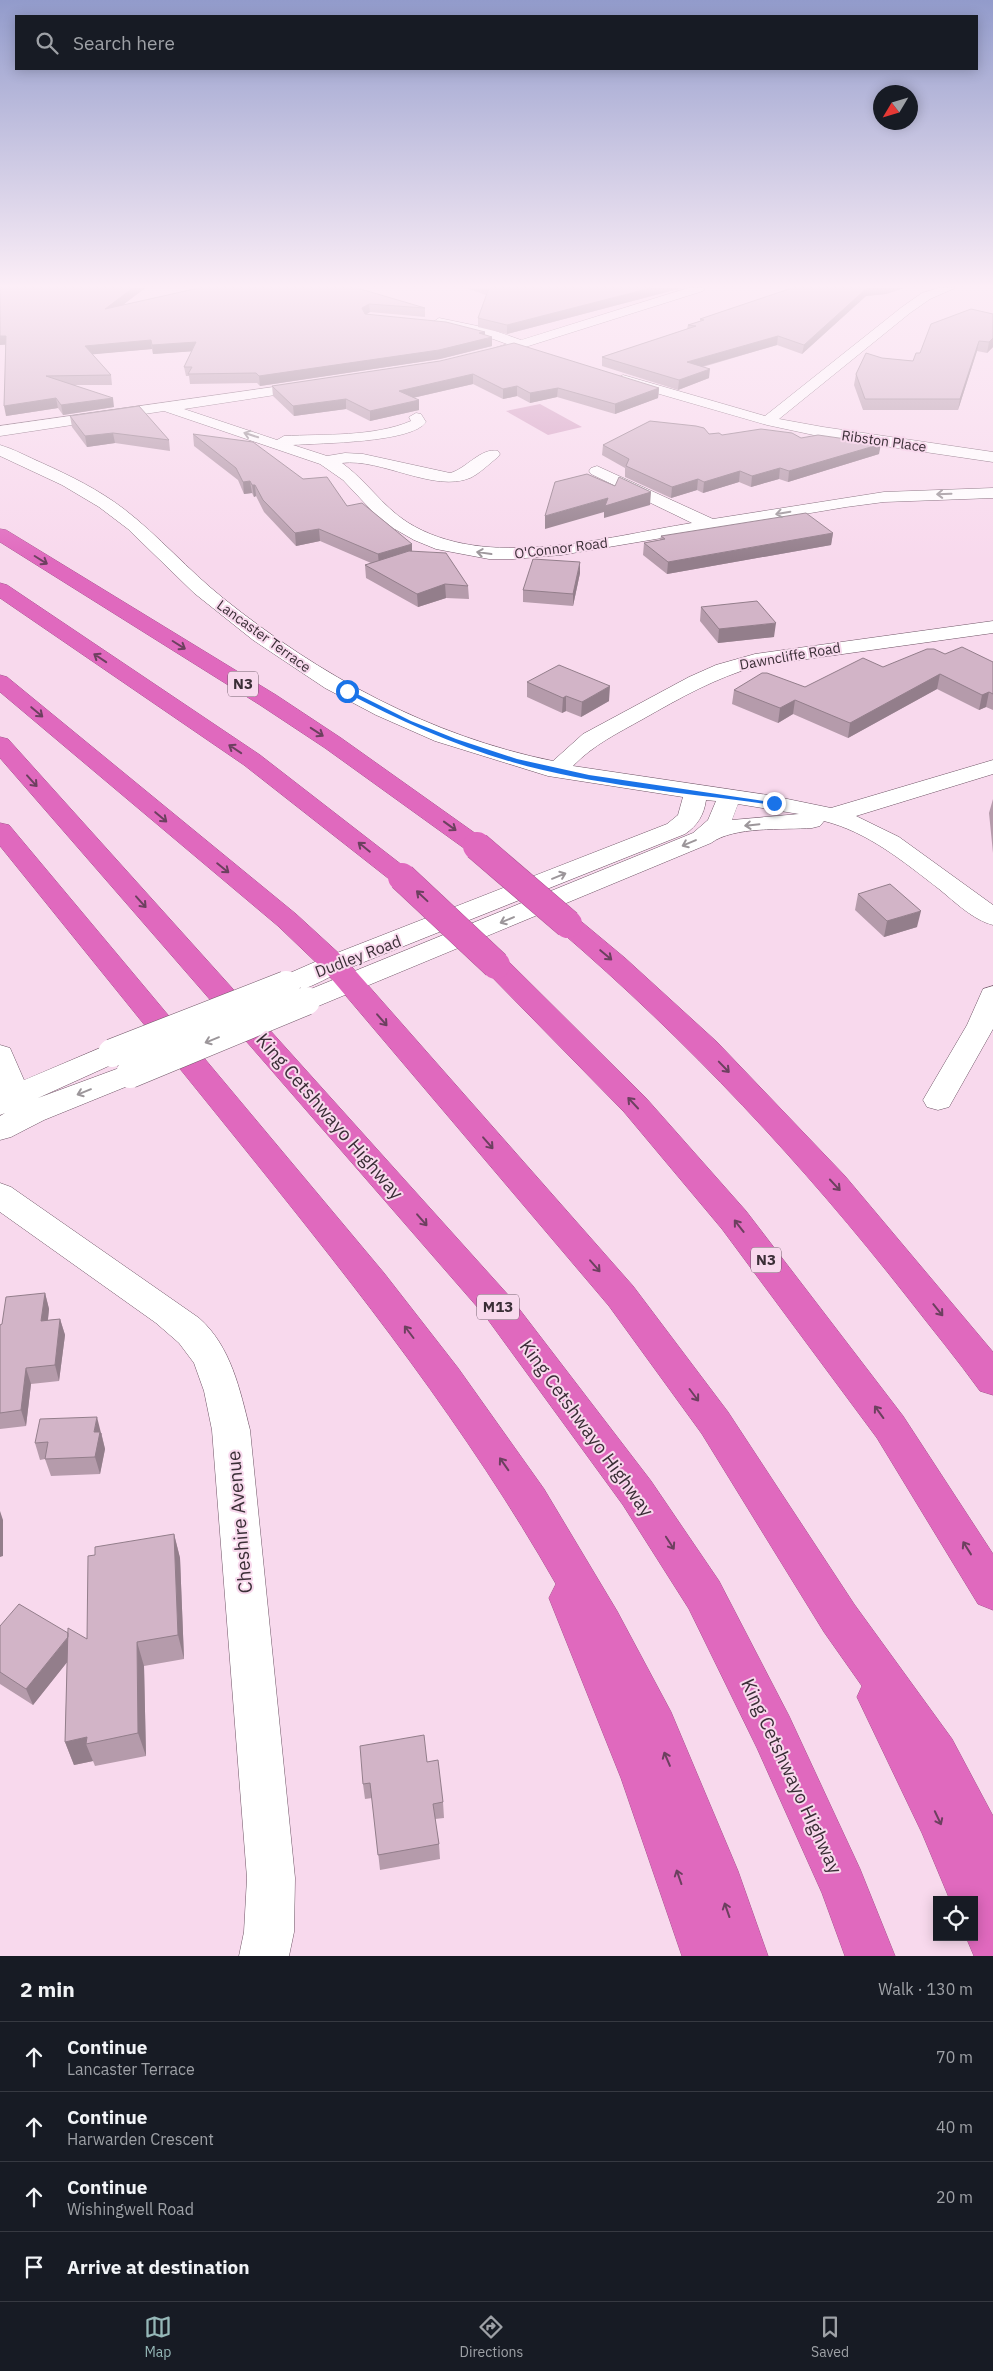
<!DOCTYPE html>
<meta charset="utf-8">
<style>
body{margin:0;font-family:"IBM Plex Sans",sans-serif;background:#242831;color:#f1f3f6}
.controls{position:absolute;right:15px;bottom:15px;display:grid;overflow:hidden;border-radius:0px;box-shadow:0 2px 12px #0003}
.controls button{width:45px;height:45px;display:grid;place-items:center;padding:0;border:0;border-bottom:1px solid #363941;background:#171b24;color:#f1f3f6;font:25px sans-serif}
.compass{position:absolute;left:873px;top:85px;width:45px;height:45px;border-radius:50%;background:#171b24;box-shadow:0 2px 12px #0003;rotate:232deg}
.stop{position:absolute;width:15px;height:15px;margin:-11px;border:4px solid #1a73e8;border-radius:50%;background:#fff}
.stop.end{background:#1a73e8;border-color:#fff;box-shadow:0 1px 5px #0008}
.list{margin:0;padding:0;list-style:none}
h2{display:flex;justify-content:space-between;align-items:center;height:65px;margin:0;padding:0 20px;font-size:21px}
h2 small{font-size:16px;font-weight:400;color:#9ea1a6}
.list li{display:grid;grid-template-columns:32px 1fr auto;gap:15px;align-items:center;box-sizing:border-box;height:70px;padding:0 20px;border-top:1px solid #363941}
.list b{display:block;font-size:19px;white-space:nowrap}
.list p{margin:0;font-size:16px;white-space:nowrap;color:#9ea1a6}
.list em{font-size:16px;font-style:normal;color:#9ea1a6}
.icon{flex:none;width:28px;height:28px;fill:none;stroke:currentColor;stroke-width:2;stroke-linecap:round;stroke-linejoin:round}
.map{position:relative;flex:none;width:993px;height:1956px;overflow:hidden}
.search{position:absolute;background:#171b24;box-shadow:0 2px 12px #0003;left:15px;right:15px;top:15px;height:55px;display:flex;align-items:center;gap:12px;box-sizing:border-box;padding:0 18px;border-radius:0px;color:#9ea1a6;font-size:19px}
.sheet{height:345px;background:#171b24}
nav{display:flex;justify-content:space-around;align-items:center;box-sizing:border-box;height:70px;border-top:1px solid #363941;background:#171b24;font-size:14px;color:#9ea1a6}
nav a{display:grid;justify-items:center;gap:2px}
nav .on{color:#95b7b7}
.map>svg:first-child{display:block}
</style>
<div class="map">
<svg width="993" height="1956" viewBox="0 0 993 1956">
<rect width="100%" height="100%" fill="#f8d9ed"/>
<path fill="#d5a3c4" d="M540,404L582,427L548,435L506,411Z"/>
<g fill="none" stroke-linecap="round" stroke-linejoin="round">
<g stroke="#6f5566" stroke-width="1">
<path id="minor" d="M688,288H705L703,291L484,360L477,356L479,353L507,344L479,334L435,325L433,322L439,318L487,328L521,340Z
M939,288H955L930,299L910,313L779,419L823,427L993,452V462L823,437L767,425L618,382L616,379L623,375L765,416L902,307L922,293Z
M309,382L314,383L316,386L314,389L184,409L277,440L284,436C325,434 373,437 411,421L409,417L416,413L421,414L426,422C412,443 320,443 293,445L327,456L345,453L363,454L450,473C466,469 481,447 498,451L500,454L498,457C489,464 479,474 470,478C434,493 381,458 342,463C366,480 382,506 407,522C486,572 605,537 692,523L591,474L589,471L591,468L597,466L713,519L884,492L993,488V498L884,502L846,507L561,555L513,559H489L436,549L414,540L393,528L374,513L343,480L320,464L164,411L0,436V426Z
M0,445C14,449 28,457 42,463C71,476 99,490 124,509C159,536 188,570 223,598C320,676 430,736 553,761L583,734L689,677L716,665L755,654L993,621V633L757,666C715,678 680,698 643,719C618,733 593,745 573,766L768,795L831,808L993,760V774L856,816L899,837L993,905V925C973,920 955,902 939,889C904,862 868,832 824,821L820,826L812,828C783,830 734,826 711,843L316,1007L306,1010L296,1007L292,1001L296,995L693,833L708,820L716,801L706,800C704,815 697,826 685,834L344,970C324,979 298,997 276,991L272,985L276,979L324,958L667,824L678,815L683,797L548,776L435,741L376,715L325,688L253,640L194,593L128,529L99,507L62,485L0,456ZM738,804L799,814L732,820Z
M993,986V1029L949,1107L938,1110L927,1107L923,1100L967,1025L983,989Z
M112,1043L122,1046L127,1053L122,1060L38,1098L130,1064L140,1067L145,1074L140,1081L44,1120L11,1137L0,1140V1116L5,1113L0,1115V1045L10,1048L24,1080Z
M0,1183L11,1187L199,1318C231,1346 240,1390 250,1430L295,1878L294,1932L289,1956H239L244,1932L247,1878L212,1430L204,1391L194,1363L179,1343L156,1323L0,1212Z"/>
</g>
<g stroke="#a6548e" stroke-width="1">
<path id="highway" d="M0,529L6,530L276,695L341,738L486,841L489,846L486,851L477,853L468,851L325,748L260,705L0,542Z
M0,583L7,585L260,755L411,872L415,877L411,882L402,885L393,882L244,765L0,598Z
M0,675L7,677L296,914L344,958L633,1286L728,1412L854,1604L952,1739L993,1816V1956H974L966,1937H974V1900H950L922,1833L857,1697L862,1686L824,1632L702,1434L609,1306L324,970L278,926L0,692Z
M0,737L8,739L510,1297L651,1481L719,1581L789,1716L860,1869L895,1956H845L822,1893L757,1748L689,1609L623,1505L486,1317L0,758Z
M0,823L9,825L384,1273L458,1368L544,1489L617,1611L671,1712L738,1871L768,1956H682L621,1778L549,1598L556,1584C467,1428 360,1292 248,1153C165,1051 83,948 0,846Z
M568,916L577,918L625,958L717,1042L845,1176L993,1352V1395L980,1391C957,1359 932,1329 908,1298C803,1164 688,1041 559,930L555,924L559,918Z
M496,957L506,959L646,1098L746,1211L903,1416L993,1554V1610L978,1604L877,1438L722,1229L624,1112L486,971L482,965L486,959Z"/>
</g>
<use href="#minor" fill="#fff" fill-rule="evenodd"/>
<use href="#highway" fill="#e069be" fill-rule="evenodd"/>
<g stroke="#6f5566" stroke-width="29" stroke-linecap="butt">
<path id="minor-bridge" d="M112,1053L286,985
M130,1074L306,1001"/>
</g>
<g stroke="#a6548e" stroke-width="29" stroke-linecap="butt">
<path id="highway-bridge" d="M477,846L568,924
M402,877L496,965"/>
</g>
<use href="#minor-bridge" stroke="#fff" stroke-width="28"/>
<use href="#highway-bridge" stroke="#e069be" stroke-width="28"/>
</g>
<path fill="#b59bab" d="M0,288H145L123,305L199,288L425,308V317L370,312L366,314L485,332V335L492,346L440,359L260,386L257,383L190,384L189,376H186L184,367L192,351L153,354L152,349L92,354L111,375L112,385H74L114,407L63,415L58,408L6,416L5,345H0Z
M466,288H682L507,334L478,327V318L486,295Z
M792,288H904L886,294L866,296L802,354L777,345L703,367L709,378L678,390L602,366V357L687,329L688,325L700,321V319Z
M971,309L993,347L987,353L977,351L958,410H863L854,385L856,374L882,358L913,361L920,353Z
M440,361L659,388L658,398L615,414L557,397L530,403L517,396L503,399L473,384L413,398L419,400V410L370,421L346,409L294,416L273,396L272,386Z
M70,416L169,440L170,451L115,443L87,447L72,427Z
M193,434L303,479L347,506L412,544V551L468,586L469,599L446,598L418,607L366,578L365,565L371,563L320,541L296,546L264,512L256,496L254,497L252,493L244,494L238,480L194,446Z
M709,434L722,435L801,438L879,454L788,482L779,479L751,487L739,482L703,493L697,490L671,498L625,477V468L602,455L603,445Z
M833,533L831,545L667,574L643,555L644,543L660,540L661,536Z
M580,573L573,606L523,602V590Z
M701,607L774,637L718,643L700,621Z
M945,654L993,662V710L986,707L979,710L937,689L848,738L793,714L778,723L732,704L734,690L805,687L883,667Z
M527,682L609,701L581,717L566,711L562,713L527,697Z
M993,799V853L989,813Z
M858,894L917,927L884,937L855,910Z
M45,1293L49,1309L48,1320L60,1319L65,1335L59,1381L31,1384L26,1426L0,1429V1325L2,1324Z
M102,1433V1436L105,1449L100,1474L51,1476L45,1459L40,1460L35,1443Z
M174,1534L180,1558L184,1659L144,1666L146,1756L95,1766L93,1761L74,1765L65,1742L67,1662L33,1705L0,1684V1626L68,1633L87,1639L95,1555Z
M427,1762L443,1802L444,1818L435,1819L439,1844L440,1859L380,1870L372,1798L365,1799L363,1784Z"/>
<path fill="#937e8b" d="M133,288H145L107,317L105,309Z
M651,288H682L507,334V325Z
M867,288H904L886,294L866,296L802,354L804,345Z
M369,304L370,312L362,317V308Z
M485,332V339L492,337V346L440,359L260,386L259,376Z
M0,336H6L7,344L0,345Z
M778,336L777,345L686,371L687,362Z
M993,338V347L987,353L989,342Z
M151,340L152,349L86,355L85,346Z
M979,341L977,351L958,410L960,399Z
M196,342L197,351L153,354L152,345Z
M710,369L709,378L678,390L679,380Z
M473,374V384L399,401V391Z
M517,386V396L503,399V389Z
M558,388L557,397L530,403V393Z
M659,388L658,398L615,414V404Z
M56,398L58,408L6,416L4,406Z
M113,398L114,407L63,415L61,405Z
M346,399V409L294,416L293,406Z
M419,400V410L370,421V411Z
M113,433L115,443L87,447L85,436Z
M881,444L879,454L788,482L789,471Z
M780,468L779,479L751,487L752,476Z
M740,471L739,482L703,493L704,482Z
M698,479L697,490L671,498L672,487Z
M250,481L252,493L244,494L243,482Z
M252,485H255L256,496L254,497Z
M651,492L650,505L604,518V512L545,529V516L608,498Z
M319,529L320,541L296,546L295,533Z
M833,533L831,545L667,574L668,562Z
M412,544V557L379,566L378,554Z
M580,562V573L573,606V594Z
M445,584L446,598L418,607L417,594Z
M776,623L774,637L718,643L719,629Z
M940,674L937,689L848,738L850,723Z
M610,686L609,701L581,717L582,702Z
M989,692L986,707L979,710L982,695Z
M566,696V711L562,713L563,698Z
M795,700L793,714L778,723L780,708Z
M921,911L917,927L884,937L887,921Z
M45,1293L49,1309L46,1336L41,1321Z
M60,1319L65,1335L59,1381L55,1365Z
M26,1368L31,1384L26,1426L21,1410Z
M97,1417L105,1449L100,1474L95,1457L94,1432Z
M0,1511L3,1520V1556L0,1557Z
M174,1534L180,1558L184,1659L178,1635Z
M70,1635L76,1651L33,1705L26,1689Z
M137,1642L144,1666L146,1756L138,1733Z
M87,1737L86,1744L93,1761L74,1765L65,1742Z"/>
<path fill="#d2b4c7" stroke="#937e8b" d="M0,288H133L105,309L199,288H357L425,308L369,304L362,308L365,314L446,322L485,332L479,333L492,337L439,350L259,376L256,373L188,374L192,367H184L196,342L152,345L151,340L85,346L111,375L46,376L113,398L61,405L56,398L4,406L6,336H0Z
M489,288H651L507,325L478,318Z
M792,288H867L804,345L778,336L687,362L710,369L679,380L602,357L696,326L688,325L704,320L700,319Z
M971,309L993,314V338L989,342L979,341L960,399H865L856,374L866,353L882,358L913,361L916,353H920L931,324Z
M514,343L659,388L615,404L558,388L530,393L517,386L503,389L473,374L399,391L419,400L370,411L346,399L293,406L272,386L440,361Z
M139,406L169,440L113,433L85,436L70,416Z
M650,421L696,426L704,428L709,434L719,433L722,435L761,429L792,433L801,438L818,435L881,444L789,471L780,468L752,476L740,471L704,482L698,479L672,487L626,466L629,459L603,445Z
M193,434L253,442L303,479L327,477L347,506L362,503L412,544L378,554L319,529L295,533L263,500L255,485H252L250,481L243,482L236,468Z
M587,474L615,486L619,477L651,492L605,506L608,498L545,516L555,482Z
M806,513L833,533L668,562L644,543L665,539L661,536Z
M409,551L446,553L468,586L445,584L417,594L365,565Z
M533,559L580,562L573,594L523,590Z
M757,601L776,623L719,629L701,607Z
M962,647L993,662V694L989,692L982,695L940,674L850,723L795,700L780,708L734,690L762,673H767L805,687L863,658L883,667L927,649H934L945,654Z
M559,665L610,686L582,702L566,696L563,698L527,682Z
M890,884L921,911L887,921L858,894Z
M45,1293L41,1321L60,1319L55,1365L26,1368L21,1410L0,1413V1325L2,1324L6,1297Z
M97,1417L94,1432H100L95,1457L45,1459L48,1442L35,1443L40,1419Z
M174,1534L178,1635L137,1642L138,1733L86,1744L87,1737L65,1742L68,1628L87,1639L88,1556L95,1555V1547Z
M19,1604L68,1633V1637L26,1689L0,1672V1626Z
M424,1735L427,1762L438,1760L443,1802L433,1804L439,1844L378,1855L370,1783L363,1784L360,1746Z"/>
<defs><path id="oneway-shaft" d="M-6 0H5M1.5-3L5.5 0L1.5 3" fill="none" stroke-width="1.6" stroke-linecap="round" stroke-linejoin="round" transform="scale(1.25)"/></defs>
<g stroke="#9c969a">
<use href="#oneway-shaft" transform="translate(251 435) rotate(-162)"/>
<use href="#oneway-shaft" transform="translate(944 494) rotate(178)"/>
<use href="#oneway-shaft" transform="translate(783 513) rotate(170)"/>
<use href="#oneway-shaft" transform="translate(484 553) rotate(-172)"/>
<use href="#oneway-shaft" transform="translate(752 825) rotate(174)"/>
<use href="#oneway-shaft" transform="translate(689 843) rotate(157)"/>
<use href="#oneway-shaft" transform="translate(559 876) rotate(-22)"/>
<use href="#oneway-shaft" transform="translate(507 920) rotate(157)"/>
<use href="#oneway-shaft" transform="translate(212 1040) rotate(158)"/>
<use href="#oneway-shaft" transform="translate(84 1092) rotate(158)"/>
</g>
<g stroke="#6c405f">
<use href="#oneway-shaft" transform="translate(41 560) rotate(32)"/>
<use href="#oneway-shaft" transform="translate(179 645) rotate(32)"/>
<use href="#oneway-shaft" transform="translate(100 658) rotate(-146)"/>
<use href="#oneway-shaft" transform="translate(37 712) rotate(40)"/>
<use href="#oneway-shaft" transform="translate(317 732) rotate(33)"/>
<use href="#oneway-shaft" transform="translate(235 749) rotate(-146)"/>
<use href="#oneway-shaft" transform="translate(32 781) rotate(48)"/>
<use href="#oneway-shaft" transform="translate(161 817) rotate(40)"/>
<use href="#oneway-shaft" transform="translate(450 826) rotate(36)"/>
<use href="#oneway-shaft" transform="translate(364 847) rotate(-141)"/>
<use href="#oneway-shaft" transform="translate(223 868) rotate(39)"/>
<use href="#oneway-shaft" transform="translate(422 896) rotate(-137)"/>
<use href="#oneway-shaft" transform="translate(141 902) rotate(48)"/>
<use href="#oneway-shaft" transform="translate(606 955) rotate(40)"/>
<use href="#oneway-shaft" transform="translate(382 1020) rotate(49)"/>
<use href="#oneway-shaft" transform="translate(724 1067) rotate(46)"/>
<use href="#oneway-shaft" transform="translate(633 1103) rotate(-133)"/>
<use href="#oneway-shaft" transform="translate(488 1143) rotate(49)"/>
<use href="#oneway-shaft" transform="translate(835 1185) rotate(47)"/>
<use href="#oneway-shaft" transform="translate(422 1220) rotate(49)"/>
<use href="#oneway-shaft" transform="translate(739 1226) rotate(-128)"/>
<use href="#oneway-shaft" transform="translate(595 1266) rotate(49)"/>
<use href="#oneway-shaft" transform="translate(938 1310) rotate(51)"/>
<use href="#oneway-shaft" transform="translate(409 1332) rotate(-127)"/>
<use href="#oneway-shaft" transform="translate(694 1395) rotate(53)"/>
<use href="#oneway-shaft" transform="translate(879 1412) rotate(-126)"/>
<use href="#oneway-shaft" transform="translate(504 1464) rotate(-125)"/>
<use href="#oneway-shaft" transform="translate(670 1543) rotate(57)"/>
<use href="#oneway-shaft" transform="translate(967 1548) rotate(-122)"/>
<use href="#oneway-shaft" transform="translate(667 1759) rotate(-113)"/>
<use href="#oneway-shaft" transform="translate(938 1818) rotate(65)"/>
<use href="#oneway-shaft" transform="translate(679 1877) rotate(-109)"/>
<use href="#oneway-shaft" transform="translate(727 1910) rotate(-109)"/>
</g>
<linearGradient id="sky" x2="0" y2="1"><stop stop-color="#929bcb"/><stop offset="0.51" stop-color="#fceef7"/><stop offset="1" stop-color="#fceef7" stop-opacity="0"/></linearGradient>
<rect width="993" height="561" fill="url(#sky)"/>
<path fill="#1a73e8" d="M345,690H349L411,721L456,739L517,759L589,775L777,803L774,805C687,793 597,786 512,762C453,745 399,720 345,692Z"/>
<g text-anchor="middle" stroke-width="4" stroke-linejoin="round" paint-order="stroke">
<g font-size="14" fill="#3a2e36" stroke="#f8d9ed">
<text transform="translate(884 441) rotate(8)" y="5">Ribston Place</text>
<text transform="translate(561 548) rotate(-7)" y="5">O'Connor Road</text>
<text transform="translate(264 636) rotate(36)" y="5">Lancaster Terrace</text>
<text transform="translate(790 656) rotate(-10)" y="5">Dawncliffe Road</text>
</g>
<g fill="#f8d9ed" stroke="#73616d" stroke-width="1">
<rect x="228" y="671.5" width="30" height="25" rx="4"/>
<rect x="751" y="1247.5" width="30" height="25" rx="4"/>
<rect x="477" y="1294.5" width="42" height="25" rx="4"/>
</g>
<g font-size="15" font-weight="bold" fill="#3a2e36">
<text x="243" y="689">N3</text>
<text x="766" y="1265">N3</text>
<text x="498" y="1312">M13</text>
</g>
<g font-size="16" fill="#3a2e36" stroke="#f8d9ed">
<text transform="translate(358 956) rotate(-21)" y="6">Dudley Road</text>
</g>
<g font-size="19" fill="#3a2e36" stroke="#f8d9ed">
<text transform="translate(330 1116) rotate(49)" y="7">King Cetshwayo Highway</text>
<text transform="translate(587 1428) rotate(54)" y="7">King Cetshwayo Highway</text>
<text transform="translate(239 1522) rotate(-95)" y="7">Cheshire Avenue</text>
<text transform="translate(792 1776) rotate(65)" y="7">King Cetshwayo Highway</text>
</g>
</g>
</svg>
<div class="controls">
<button><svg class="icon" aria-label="locate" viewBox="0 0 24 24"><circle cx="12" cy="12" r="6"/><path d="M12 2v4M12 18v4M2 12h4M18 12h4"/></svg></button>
</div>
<svg class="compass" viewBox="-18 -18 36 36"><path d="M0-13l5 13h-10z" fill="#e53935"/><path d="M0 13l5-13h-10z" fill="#9ea1a6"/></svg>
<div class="stop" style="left:347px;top:691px"></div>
<div class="stop end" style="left:774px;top:803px"></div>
<div class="search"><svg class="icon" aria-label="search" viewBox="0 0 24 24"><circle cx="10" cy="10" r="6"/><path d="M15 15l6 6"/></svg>Search here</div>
</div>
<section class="sheet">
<h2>2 min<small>Walk · 130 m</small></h2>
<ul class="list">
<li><svg class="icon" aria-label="ahead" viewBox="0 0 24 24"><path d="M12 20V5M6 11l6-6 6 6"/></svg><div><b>Continue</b><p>Lancaster Terrace</p></div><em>70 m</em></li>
<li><svg class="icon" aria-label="ahead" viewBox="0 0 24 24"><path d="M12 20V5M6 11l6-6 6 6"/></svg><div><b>Continue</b><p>Harwarden Crescent</p></div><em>40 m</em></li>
<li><svg class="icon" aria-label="ahead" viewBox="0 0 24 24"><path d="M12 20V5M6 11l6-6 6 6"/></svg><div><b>Continue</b><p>Wishingwell Road</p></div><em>20 m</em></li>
<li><svg class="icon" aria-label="arrive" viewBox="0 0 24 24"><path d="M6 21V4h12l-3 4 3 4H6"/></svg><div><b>Arrive at destination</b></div></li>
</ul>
</section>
<nav>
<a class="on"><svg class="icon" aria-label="map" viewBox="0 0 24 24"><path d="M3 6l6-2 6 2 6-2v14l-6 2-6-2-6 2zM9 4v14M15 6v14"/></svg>Map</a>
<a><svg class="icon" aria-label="directions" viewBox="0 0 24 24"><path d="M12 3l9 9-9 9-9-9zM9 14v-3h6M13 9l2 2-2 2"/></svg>Directions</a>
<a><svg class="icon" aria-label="saved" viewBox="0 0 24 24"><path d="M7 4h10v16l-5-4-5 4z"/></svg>Saved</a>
</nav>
